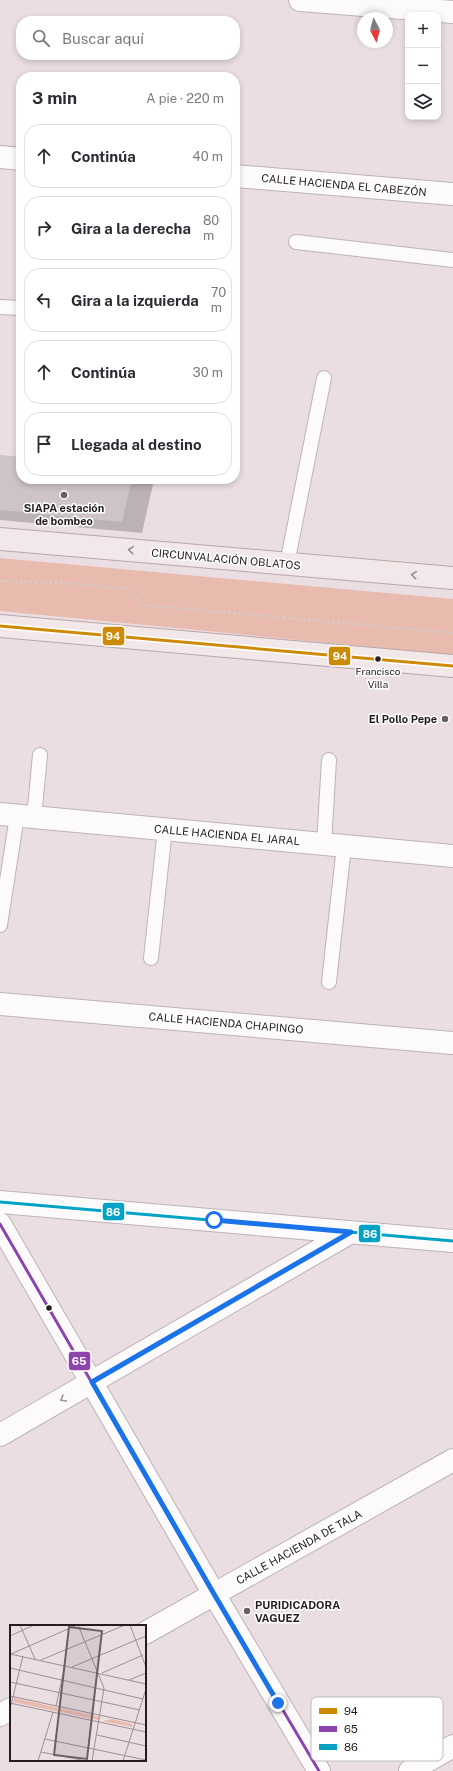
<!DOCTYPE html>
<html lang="es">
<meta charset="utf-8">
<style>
body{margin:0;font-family:"Public Sans",sans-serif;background:#f2f2f3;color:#2b2b33}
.controls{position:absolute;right:12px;top:12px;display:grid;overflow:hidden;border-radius:8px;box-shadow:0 2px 6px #0003}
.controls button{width:36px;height:36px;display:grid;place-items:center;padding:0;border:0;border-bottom:1px solid #e1e1e2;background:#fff;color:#2b2b33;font:20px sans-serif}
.compass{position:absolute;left:357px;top:12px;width:36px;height:36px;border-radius:50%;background:#fff;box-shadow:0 2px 6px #0003;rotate:173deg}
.stop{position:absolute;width:12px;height:12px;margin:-9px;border:3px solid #1a73e8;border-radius:50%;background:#fff}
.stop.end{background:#1a73e8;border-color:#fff;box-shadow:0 1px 4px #0008}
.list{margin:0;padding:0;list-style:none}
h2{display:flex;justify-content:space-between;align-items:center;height:52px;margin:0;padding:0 16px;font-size:17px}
h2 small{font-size:13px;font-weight:400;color:#7c7c81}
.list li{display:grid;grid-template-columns:26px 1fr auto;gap:12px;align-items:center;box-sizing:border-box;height:64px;margin:0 8px 8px;padding:0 8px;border:1px solid #e1e1e2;border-radius:16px}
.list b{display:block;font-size:15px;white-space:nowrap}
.list em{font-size:13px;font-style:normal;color:#7c7c81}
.icon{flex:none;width:22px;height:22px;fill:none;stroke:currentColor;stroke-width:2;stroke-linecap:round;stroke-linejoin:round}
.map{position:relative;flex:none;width:453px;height:1771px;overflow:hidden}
.search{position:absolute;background:#fff;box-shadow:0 2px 6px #0003;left:16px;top:16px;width:224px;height:44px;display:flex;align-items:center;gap:10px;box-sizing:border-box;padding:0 14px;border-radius:16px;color:#7c7c81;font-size:15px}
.panel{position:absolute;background:#fff;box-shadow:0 2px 6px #0003;left:16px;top:72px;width:224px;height:412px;border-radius:16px}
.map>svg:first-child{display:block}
</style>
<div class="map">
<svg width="453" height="1771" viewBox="0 0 453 1771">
<rect width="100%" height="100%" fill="#ebdee2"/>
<path fill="#e9bbaf" d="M0,558L453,599V655L0,611Z"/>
<path fill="#0003" d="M0,456L21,458V479H152L154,480L142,533L0,520Z"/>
<path fill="#cec4c8" d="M0,455L21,457V479H132L122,522L0,510Z"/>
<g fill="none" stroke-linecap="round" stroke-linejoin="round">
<g stroke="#bdb3b5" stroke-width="16">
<path id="service" d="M296,242L453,260
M0,307L21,308
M287,564L324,378
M34,818L40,755
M324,844L329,760
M0,925L17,816
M151,958L165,829
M329,982L344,846"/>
</g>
<g stroke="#bdb3b5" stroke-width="24">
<path id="minor" d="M300,0L453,12
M0,157L21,159
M235,176L453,194
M0,814L453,856
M0,1004L453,1043
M0,1202L453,1241
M0,1224L214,1594L319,1771
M0,1435L351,1232
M145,1633L453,1460
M0,1715L11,1709
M410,1771L453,1746"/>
</g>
<g stroke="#b9a6a8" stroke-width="24">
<path id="primary" d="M0,539L453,578
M0,626L453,666"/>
</g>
<path stroke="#d2cdce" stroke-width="2.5" stroke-dasharray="2 3" stroke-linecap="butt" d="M0,581L64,583L126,589L144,605L453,633"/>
<use href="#service" stroke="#fcfafb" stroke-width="14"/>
<use href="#minor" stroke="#fcfafb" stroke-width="22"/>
<use href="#primary" stroke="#f2e8e9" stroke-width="22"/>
<g stroke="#fff" stroke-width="6">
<path id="bus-1" d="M0,626L453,666"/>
</g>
<g stroke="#fff" stroke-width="6">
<path id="bus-2" d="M0,1224L214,1594L319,1771"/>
</g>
<g stroke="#fff" stroke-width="6">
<path id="bus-3" d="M0,1202L453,1241"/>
</g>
<use href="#bus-1" stroke="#cd8a06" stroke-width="3"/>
<use href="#bus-2" stroke="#8e44ad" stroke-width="3"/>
<use href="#bus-3" stroke="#02a2c5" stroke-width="3"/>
</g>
<defs><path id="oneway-chevron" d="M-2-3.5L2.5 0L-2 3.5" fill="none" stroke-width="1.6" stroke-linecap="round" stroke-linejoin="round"/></defs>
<g stroke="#968c8e">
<use href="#oneway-chevron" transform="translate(131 550) rotate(-175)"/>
<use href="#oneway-chevron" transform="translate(414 575) rotate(-175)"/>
</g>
<use stroke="#9b9698" href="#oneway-chevron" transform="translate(63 1399) rotate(150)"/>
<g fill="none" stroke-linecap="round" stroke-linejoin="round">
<path stroke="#1a73e8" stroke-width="5" d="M214,1220L351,1232L92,1382L214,1594L278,1703"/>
</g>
<g fill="#6a6063" stroke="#fff" stroke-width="1.5">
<circle cx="64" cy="495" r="4"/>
<circle cx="445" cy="719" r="4"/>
<circle cx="247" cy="1611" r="4"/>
</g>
<g fill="#251c1f" stroke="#fff" stroke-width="1.5">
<circle cx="378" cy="659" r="3.5"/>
<circle cx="49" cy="1308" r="3.5"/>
</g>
<g text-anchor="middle" stroke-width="3" stroke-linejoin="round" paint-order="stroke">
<g font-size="10" fill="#251c1f" stroke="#fff">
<text x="378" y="675">Francisco<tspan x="378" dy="13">Villa</tspan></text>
</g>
<g font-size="11" fill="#251c1f" stroke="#fff">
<text transform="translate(344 185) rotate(5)" y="4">CALLE HACIENDA EL CABEZÓN</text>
<text transform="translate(226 559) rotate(5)" y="4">CIRCUNVALACIÓN OBLATOS</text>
<text transform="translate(227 835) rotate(5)" y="4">CALLE HACIENDA EL JARAL</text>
<text transform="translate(226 1023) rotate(5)" y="4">CALLE HACIENDA CHAPINGO</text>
<text transform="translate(299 1547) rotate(-29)" y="4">CALLE HACIENDA DE TALA</text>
</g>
<g font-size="11" font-weight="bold" fill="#251c1f" stroke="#fff">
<text x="64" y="512">SIAPA estación<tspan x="64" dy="13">de bombeo</tspan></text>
<text x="437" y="723" text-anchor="end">El Pollo Pepe</text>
<text x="255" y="1609" text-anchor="start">PURIDICADORA<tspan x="255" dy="13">VAGUEZ</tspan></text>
</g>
</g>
<g transform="translate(10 1625)">
<rect width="136" height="136" fill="#ebdee2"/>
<path d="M4,73L90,92L89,95L3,77ZM102,94L122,99V102L93,96Z" fill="#e9bbaf"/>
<path fill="none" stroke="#9c9094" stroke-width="1" d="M10,0L25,34M68,0L94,63L82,136M120,0L136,42M0,11L24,0M0,29L136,59M1,29L67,0M31,35L115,0M62,42L136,11M0,43L133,74M92,48L133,30M119,55L136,48M0,57L130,85M0,71L136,100M0,78L136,107M46,81L55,40M0,84L13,31M87,110L136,121M35,114L136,135M31,127L76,136M28,136L43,87M113,136L136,64"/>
<path fill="#6a6063" fill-opacity="0.15" stroke="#6a6063" stroke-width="2" d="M59,2L92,6L77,134L44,130Z"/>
<rect width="136" height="136" fill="none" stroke="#251c1f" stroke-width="2"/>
</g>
<rect x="311" y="1697" width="132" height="64" rx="6" fill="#fff" stroke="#bebbbc" stroke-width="1"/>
<rect x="319" y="1708" width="18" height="6" fill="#cd8a06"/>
<rect x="319" y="1726" width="18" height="6" fill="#8e44ad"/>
<rect x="319" y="1744" width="18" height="6" fill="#02a2c5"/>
<g font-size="11" fill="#251c1f">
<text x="344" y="1715">94</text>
<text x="344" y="1733">65</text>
<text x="344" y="1751">86</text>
</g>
<g stroke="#fff" stroke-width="1.5">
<rect x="102" y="626" width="23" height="20" rx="4" fill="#cd8a06"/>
<rect x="328" y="646" width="23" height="20" rx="4" fill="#cd8a06"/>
<rect x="102" y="1202" width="23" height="19" rx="4" fill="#02a2c5"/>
<rect x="358" y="1224" width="23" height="19" rx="4" fill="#02a2c5"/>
<rect x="68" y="1351" width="23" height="20" rx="4" fill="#8e44ad"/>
</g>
<g font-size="11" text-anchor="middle" font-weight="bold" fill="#fff">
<text x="113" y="640">94</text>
<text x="340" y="660">94</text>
<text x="113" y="1216">86</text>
<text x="370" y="1238">86</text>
<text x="79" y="1365">65</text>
</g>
</svg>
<div class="controls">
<button>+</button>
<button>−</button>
<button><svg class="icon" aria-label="layers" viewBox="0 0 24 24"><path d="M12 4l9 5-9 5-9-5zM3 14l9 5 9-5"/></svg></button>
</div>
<svg class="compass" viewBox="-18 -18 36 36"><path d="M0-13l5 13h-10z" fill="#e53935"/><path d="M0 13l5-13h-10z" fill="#7c7c81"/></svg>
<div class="stop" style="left:214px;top:1220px"></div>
<div class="stop end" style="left:278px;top:1703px"></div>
<div class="search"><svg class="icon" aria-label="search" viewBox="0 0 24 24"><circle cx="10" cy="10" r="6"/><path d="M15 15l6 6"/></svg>Buscar aquí</div>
<section class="panel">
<h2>3 min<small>A pie · 220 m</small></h2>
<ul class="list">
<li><svg class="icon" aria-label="ahead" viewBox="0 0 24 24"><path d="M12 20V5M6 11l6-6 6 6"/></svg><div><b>Continúa</b></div><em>40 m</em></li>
<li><svg class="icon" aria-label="right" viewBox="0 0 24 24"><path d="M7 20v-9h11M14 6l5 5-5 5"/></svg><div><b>Gira a la derecha</b></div><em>80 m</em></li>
<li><svg class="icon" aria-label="left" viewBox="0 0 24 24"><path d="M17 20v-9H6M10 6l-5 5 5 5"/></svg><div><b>Gira a la izquierda</b></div><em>70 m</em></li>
<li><svg class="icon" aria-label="ahead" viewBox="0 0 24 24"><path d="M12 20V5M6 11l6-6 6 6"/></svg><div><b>Continúa</b></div><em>30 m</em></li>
<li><svg class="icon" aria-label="arrive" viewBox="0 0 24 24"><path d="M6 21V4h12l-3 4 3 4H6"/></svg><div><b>Llegada al destino</b></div></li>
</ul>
</section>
</div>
